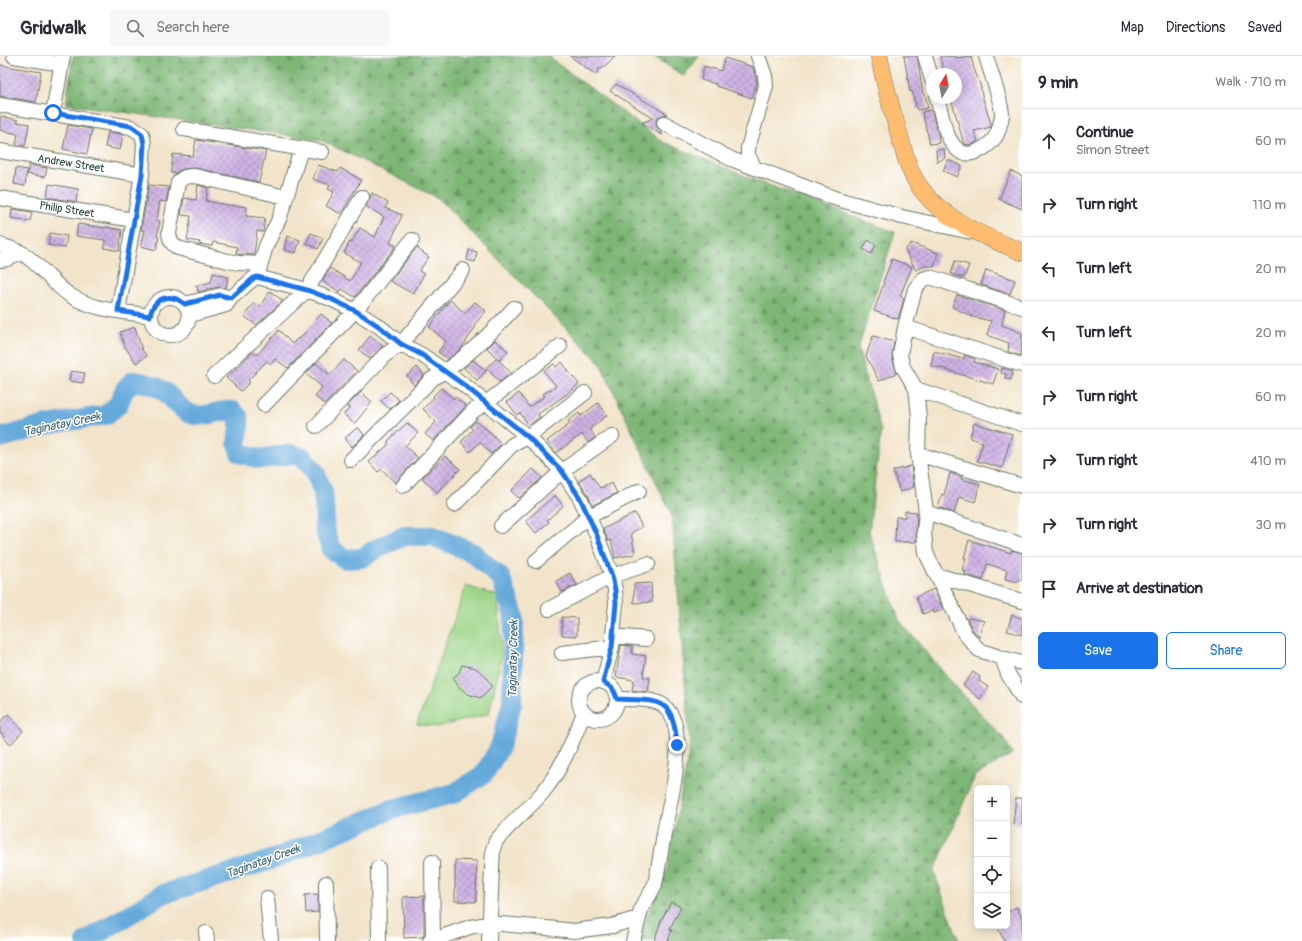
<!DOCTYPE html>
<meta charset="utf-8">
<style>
body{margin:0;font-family:Pangolin,sans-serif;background:#f7f7f7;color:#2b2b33}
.controls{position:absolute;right:12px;bottom:12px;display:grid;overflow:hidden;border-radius:6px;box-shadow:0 2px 10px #0003}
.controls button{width:36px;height:36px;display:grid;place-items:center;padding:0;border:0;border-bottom:1px solid #e1e1e2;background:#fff;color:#2b2b33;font:20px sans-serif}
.compass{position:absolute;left:926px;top:12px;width:36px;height:36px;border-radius:50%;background:#fff;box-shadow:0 2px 10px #0003;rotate:10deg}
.stop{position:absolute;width:12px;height:12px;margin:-9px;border:3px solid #1a73e8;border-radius:50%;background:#fff}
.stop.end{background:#1a73e8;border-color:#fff;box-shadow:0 1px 4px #0008}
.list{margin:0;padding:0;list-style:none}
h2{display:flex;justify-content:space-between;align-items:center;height:52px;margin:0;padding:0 16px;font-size:17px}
h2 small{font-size:13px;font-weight:400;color:#7c7c81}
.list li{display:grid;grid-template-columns:26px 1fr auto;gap:12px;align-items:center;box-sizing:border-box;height:64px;padding:0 16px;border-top:1px solid #e1e1e2}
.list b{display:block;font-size:15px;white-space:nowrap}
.list p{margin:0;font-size:13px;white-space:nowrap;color:#7c7c81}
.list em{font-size:13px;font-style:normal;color:#7c7c81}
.actions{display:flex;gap:8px;padding:12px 16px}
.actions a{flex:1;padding:9px 0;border:1px solid #1a73e8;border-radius:6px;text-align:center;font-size:14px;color:#1a73e8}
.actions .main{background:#1a73e8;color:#fff}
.icon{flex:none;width:22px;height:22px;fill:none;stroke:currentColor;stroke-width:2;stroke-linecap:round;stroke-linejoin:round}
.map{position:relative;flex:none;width:1022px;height:885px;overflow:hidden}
header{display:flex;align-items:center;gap:24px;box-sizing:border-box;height:56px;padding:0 20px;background:#fff;border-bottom:1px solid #e1e1e2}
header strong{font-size:19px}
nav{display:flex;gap:22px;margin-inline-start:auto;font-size:14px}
.search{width:280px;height:36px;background:#f7f7f7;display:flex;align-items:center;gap:10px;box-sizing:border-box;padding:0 14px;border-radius:6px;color:#7c7c81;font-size:15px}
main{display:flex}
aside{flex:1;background:#fff}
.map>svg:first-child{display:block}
</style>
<header>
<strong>Gridwalk</strong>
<div class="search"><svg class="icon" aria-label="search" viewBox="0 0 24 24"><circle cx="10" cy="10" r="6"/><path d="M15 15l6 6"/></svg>Search here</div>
<nav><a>Map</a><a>Directions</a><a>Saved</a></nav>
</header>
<main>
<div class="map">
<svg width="1022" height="885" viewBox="0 0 1022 885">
<defs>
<pattern id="forest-firs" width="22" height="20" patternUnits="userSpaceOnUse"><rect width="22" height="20" fill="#7db674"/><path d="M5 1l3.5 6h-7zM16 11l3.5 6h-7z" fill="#669560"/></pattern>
<pattern id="building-cross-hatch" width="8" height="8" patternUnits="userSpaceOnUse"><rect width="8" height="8" fill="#cfb2e4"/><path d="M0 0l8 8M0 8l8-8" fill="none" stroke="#a792ba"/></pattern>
</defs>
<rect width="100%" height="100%" fill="#fff"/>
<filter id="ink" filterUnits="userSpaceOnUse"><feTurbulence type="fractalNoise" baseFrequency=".025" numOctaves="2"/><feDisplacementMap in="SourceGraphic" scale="8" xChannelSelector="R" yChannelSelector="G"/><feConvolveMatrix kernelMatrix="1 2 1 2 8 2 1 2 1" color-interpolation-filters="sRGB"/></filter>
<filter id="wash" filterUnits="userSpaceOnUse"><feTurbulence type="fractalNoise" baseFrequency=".012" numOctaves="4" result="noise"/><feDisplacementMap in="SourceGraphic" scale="16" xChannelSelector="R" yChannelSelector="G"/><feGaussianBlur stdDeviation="0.9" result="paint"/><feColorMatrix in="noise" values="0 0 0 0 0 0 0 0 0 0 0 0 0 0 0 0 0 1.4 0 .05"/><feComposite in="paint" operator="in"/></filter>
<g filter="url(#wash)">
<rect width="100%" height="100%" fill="#f2e4ca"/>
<path fill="url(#forest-firs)" stroke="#4e7a54" d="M73,0H551L550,2L663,86L755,124L895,176L858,293L881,375L869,476L899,564L955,630L1006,685L1012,698L975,720L934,816L959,885H638V881L667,813L690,690L672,460L600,307L438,142L321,84L66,48Z
M653,0H699L684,20Z"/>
<path fill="#9cd487" stroke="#5e885e" d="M466,530L498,540L502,598L489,658L437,671L417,668Z"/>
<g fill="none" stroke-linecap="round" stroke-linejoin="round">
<path stroke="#66aadb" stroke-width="20" d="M0,382L47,369L106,359L118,349L125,333L133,325C143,326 156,329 165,336C175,344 180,355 194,359C208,362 219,353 233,355L239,362V373L237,387L240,397L259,403L292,398L304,402L315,416L323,436L325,458L324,472L331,493L345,503L362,502L376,493L404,480H433L473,497L501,522L514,559L512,647L500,691L484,718L455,737L393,753L274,803L163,838L86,885"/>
</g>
<g id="blocks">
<path fill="url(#building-cross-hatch)" d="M570,0H615L605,10L600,12L596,19Z
M904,0H917L923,38H925L928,52L917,54L912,35L910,36Z
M940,0H956V2L971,0L974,13L980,28L982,39L991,68V71L974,75L978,85L971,89L964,88L951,42H956V18H944Z
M725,2L753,11L757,26L752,42L716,30V28L701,24L704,10L721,15Z
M0,9L41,16L36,46L0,40Z
M616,28L667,58L660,60L656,63L657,71L661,75L662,79L642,67L653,62L610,35Z
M931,54L938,77L939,87L930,88L922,56Z
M0,60L18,64L17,66L29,68L25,90L16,88L18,78L0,74Z
M68,69L92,73L87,98L63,93Z
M108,76L123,78L120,94L105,91Z
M196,84L266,95L259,126L195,112L183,113L175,117H171L173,98L193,100Z
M944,93L945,102L937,106L936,94Z
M948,104L962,110L957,121L943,115Z
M29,109L47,112L45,121L27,118Z
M318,109L338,116L340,112L361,124L341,158L326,150L334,136L328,133L330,129L313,123Z
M16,112L27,114L25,130L14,128Z
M1011,115L1022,120V153L999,143Z
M49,128L78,133L76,146L47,141Z
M149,129L169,131L166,146L160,145L157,164L160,165L157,180L159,181L156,194L141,190L145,174H141Z
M198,129L208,132L206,145L233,150V149L247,151L246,160L265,162L263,176L257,175L254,199L236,198L237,191L213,186L212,190L199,188L200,186L187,184L191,160L181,159L184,142L196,144Z
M372,137L388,147L385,152L402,159L390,187L396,190L355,241L342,233L340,236L322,225L330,212L350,225L361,206L344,197L350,186L351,187L360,172L375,181L384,161L366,150Z
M12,153L32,156L30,165L11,162Z
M78,168L105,172V171L122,174L119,195L104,192L105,184L76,180Z
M50,177L67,180L65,192L48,189Z
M311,177L323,182L318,193L306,187Z
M287,180L300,184L296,197L284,194Z
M868,184L876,189L871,198L863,193Z
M911,187L938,197L934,210H925L916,214L905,194Z
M417,191L419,192L418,193L429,201L419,215L424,218L413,238L390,225Z
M469,194L477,196L475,206L467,204Z
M892,203L912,211L900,240L904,242L898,263L874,255L884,227L883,226Z
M955,205L969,209L964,222L951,218Z
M986,214L1015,224L1010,238L981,229Z
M213,217L228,221L226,232L219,231L210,233L207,232V234L198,236L197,230H195L211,226Z
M270,235L283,245L256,269L244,260L254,247L259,251Z
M957,239L1005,254L1002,269L1022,277L1021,300L1008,296L1009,287L987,279L991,265L973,261L952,251Z
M450,244L465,257L475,246L486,255L474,269L476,270L461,293L448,303L438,296L446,285L429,271Z
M321,258L332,267L288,312L275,303L271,308L267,305L248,324L250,326L241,335L226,322L253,296L257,299L279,274L292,288L298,282L299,283Z
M135,271L142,294L147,300L136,307L124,289L120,276Z
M370,280L383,290L370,303L359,294Z
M873,280L894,286L892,301L897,317L879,325L866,300Z
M495,284L508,295L500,304L498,303L511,317L500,326L486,312L497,302L487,292Z
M934,295L963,303L965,299L975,303L974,306L998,313L993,328L946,314V313L931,310Z
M344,304L357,315L325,348L315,341L322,331L306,318L316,307L330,319Z
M473,304L486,315L477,324L464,312Z
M562,306L568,314H567L579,328L567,338L538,358L540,361L529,369L520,357L517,359L507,346L519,337L529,351L545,340L543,338L556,330L544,315L554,308L556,311Z
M417,311L424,319L414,329L407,320Z
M1002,312L1013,315L1011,324L1005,323L1006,318L1001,317Z
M71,315L85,317L83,327L69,325Z
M441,332L454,343L455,341L466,350L433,385L425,378L436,366L423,353L434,341L433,340Z
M361,336L372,346L354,368L344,358L350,352L347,350Z
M390,336L399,344L390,353L381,345Z
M598,347L607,359L590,373L595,381L588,387L582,378L556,397L547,385L570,368L568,365L579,357L581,360Z
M476,365L491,377L501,388L491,398L480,386L470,396L461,386L473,373L470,371Z
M407,367L418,377L405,390L418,402L395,427L382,413L378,416L369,406L388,389V385Z
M974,367L1012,378L1002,412L977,405L983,386L970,382Z
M358,371L364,379L352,391L345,382Z
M445,400L460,413L437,436L422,422Z
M911,410L914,431L900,436L893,415Z
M533,413L542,422L519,442L511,435Z
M590,417L600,432L612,427L617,437L593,449L587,437L579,425Z
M950,417L962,421L961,423L980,428L975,446L959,441L954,457L938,451L942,438L944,439Z
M555,439L563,450L547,464L549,466L536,477L526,465Z
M905,455L917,456L916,475V486H895L896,461H905Z
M635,457L642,471L631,477L635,498L615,502L611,484L608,485L603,473Z
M969,484L1011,497L1012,494L1022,497V525L1019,524L1018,526L1005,523L1007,514L987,508L983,524L965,519L966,515L962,514L966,502H964Z
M570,517L577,529L562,536L556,525Z
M651,527L652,546L634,547V528Z
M934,533L943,554L934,557L933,554L923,558L916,541Z
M1012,559L1022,562V579L1007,575Z
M562,561L577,562V580L562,579Z
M968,562L985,565L981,572L980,582L972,573L968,565Z
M621,589L632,590V598L646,600L643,621L650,622L648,636L632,634L634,624L616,621Z
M462,609L476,612L485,620L492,630L480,642L468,638L459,631L453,622L459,617Z
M973,616L980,621L979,625L988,631L980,643L963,629Z
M8,658L23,675L10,689L0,676V666Z
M1016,742H1022V768L1013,767Z
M455,804L477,805L476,846L455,845Z
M318,838V856L306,857L305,839Z
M424,840V879L423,881L404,882L403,841Z
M671,846L681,851L669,874H672L668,885H654L661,865Z
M1017,851L1022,863V885H1004L997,870H1007V856Z"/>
</g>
</g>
<g filter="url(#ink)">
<use href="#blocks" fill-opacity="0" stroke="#697768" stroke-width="1"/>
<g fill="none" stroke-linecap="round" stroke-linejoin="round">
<g stroke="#697768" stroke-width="16">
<path id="minor" d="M14,0L61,8
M925,0L932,24
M937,42C942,58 944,81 957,93C968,105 989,91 996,80C999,74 1001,66 1002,59C1002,46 990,15 986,0
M0,49L131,71L142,78L144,88L142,119L118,255
M53,57L63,0
M664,67L731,103L837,143L902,161L971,176
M184,73L322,96
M0,95L142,119
M754,111L748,99V92L766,30L765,20L758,0
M0,142L134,164
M0,189C6,191 14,193 20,196C40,207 52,228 71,240C96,255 122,255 150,260
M0,204L7,203L20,196
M261,208L239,207L228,205L178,192C172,188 170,185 169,177L178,127C183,120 187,120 195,120L286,141
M257,221L307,234L331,243L355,255L380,271L401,288L422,299L464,329L528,381L562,415L580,442L596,477L612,520L615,534L616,547L612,591L603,626
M151 260a19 19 0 1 1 38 0a19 19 0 1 1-38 0Z
M185,248L221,239L231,242
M1022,251L930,221L923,223L915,233L905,271L900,299L903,311L916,333L919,361L918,398L926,456L924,476L926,497L965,578L979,594L1002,602L1008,618L1022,641
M190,259L226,249L231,242L254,222L257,221L266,190L280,161L301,93
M905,271L1022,309
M214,320L307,234L362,141
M916,333L1022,368
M264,349L355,255L412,184
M316,370L385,299L401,288L463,214
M918,398L1022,430
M351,404L432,323C464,305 490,278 514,252
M403,430L473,355L486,347L560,290
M454,449L512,389L528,381L585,337
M926,456L1022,489
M501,470L562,415L612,380
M536,505L588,461L639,435
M937,519L1022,545
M549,553L612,520L648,508
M613,580L646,583
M562,597L612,591
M1002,602L1022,607
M579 644a19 19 0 1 1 38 0a19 19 0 1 1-38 0Z
M617,643C629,643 655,642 664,650C690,672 671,742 665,771C662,790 659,809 655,828L649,840L642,850L633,885
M432,806L433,885
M378,812L379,885
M326,827L327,885
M267,842L271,885
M206,877L207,885
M430,885L470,871L490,867L547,872L574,875L612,870L638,862
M489,885L492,811L493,793L496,785C510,767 528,754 543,736C562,713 573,684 584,657"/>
</g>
<g stroke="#697768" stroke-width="18">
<path id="major" d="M879,0C884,24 890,48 897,71C903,92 908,116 922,134C946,166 986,181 1022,196"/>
</g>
<use href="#minor" stroke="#fff" stroke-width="14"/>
<use href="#major" stroke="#fdbc6f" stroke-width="17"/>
</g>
</g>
<g fill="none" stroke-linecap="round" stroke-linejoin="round" filter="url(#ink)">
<path stroke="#1a73e8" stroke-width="5" d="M53,57L131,70L142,78L144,88L142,119L118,255L150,260C154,241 170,236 185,248L220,239L231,242L254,222L257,221L307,234L331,243L356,255L380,271L401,288L422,299L464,329L528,381L562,415L580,442L596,477L612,520L615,534L616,547L612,591L603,626C611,630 615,634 617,643C659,645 673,640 677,689"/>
</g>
<g text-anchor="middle" stroke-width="3" stroke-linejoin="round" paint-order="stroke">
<g font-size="11" fill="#1f3d34" stroke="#fff">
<text transform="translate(71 107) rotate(9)" y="4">Andrew Street</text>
<text transform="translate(67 153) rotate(9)" y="4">Philip Street</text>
</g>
<g font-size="12" font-style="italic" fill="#38636e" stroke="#fff">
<text transform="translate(62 368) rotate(-12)" y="4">Taginatay Creek</text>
<text transform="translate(513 603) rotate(-89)" y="4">Taginatay Creek</text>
<text transform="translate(263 805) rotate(-20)" y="4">Taginatay Creek</text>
</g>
</g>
</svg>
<div class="controls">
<button>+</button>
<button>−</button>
<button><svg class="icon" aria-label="locate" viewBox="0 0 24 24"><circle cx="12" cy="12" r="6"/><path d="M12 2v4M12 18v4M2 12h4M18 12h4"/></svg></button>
<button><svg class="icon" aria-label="layers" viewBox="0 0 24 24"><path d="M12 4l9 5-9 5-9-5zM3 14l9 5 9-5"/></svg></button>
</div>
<svg class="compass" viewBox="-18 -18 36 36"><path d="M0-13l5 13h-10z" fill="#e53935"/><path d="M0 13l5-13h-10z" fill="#7c7c81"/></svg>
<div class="stop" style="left:53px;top:57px"></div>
<div class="stop end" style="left:677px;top:689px"></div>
</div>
<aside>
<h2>9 min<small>Walk · 710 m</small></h2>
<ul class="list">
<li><svg class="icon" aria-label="ahead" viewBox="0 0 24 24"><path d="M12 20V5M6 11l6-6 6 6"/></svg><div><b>Continue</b><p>Simon Street</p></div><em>60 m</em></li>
<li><svg class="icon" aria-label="right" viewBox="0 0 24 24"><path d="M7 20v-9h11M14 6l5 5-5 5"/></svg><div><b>Turn right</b></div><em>110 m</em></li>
<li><svg class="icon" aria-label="left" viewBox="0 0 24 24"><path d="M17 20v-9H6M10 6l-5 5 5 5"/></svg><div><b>Turn left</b></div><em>20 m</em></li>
<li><svg class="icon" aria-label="left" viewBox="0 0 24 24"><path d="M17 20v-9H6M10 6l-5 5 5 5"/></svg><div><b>Turn left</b></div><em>20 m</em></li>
<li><svg class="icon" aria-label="right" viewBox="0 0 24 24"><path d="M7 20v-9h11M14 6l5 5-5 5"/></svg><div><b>Turn right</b></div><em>60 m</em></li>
<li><svg class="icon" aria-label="right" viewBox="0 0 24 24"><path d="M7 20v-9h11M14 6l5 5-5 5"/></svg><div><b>Turn right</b></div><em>410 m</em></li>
<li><svg class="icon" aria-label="right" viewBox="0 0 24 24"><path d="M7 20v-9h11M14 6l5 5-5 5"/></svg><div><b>Turn right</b></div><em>30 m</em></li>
<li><svg class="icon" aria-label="arrive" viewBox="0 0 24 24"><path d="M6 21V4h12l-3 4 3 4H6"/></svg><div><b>Arrive at destination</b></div></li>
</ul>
<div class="actions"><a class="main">Save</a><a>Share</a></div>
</aside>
</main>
